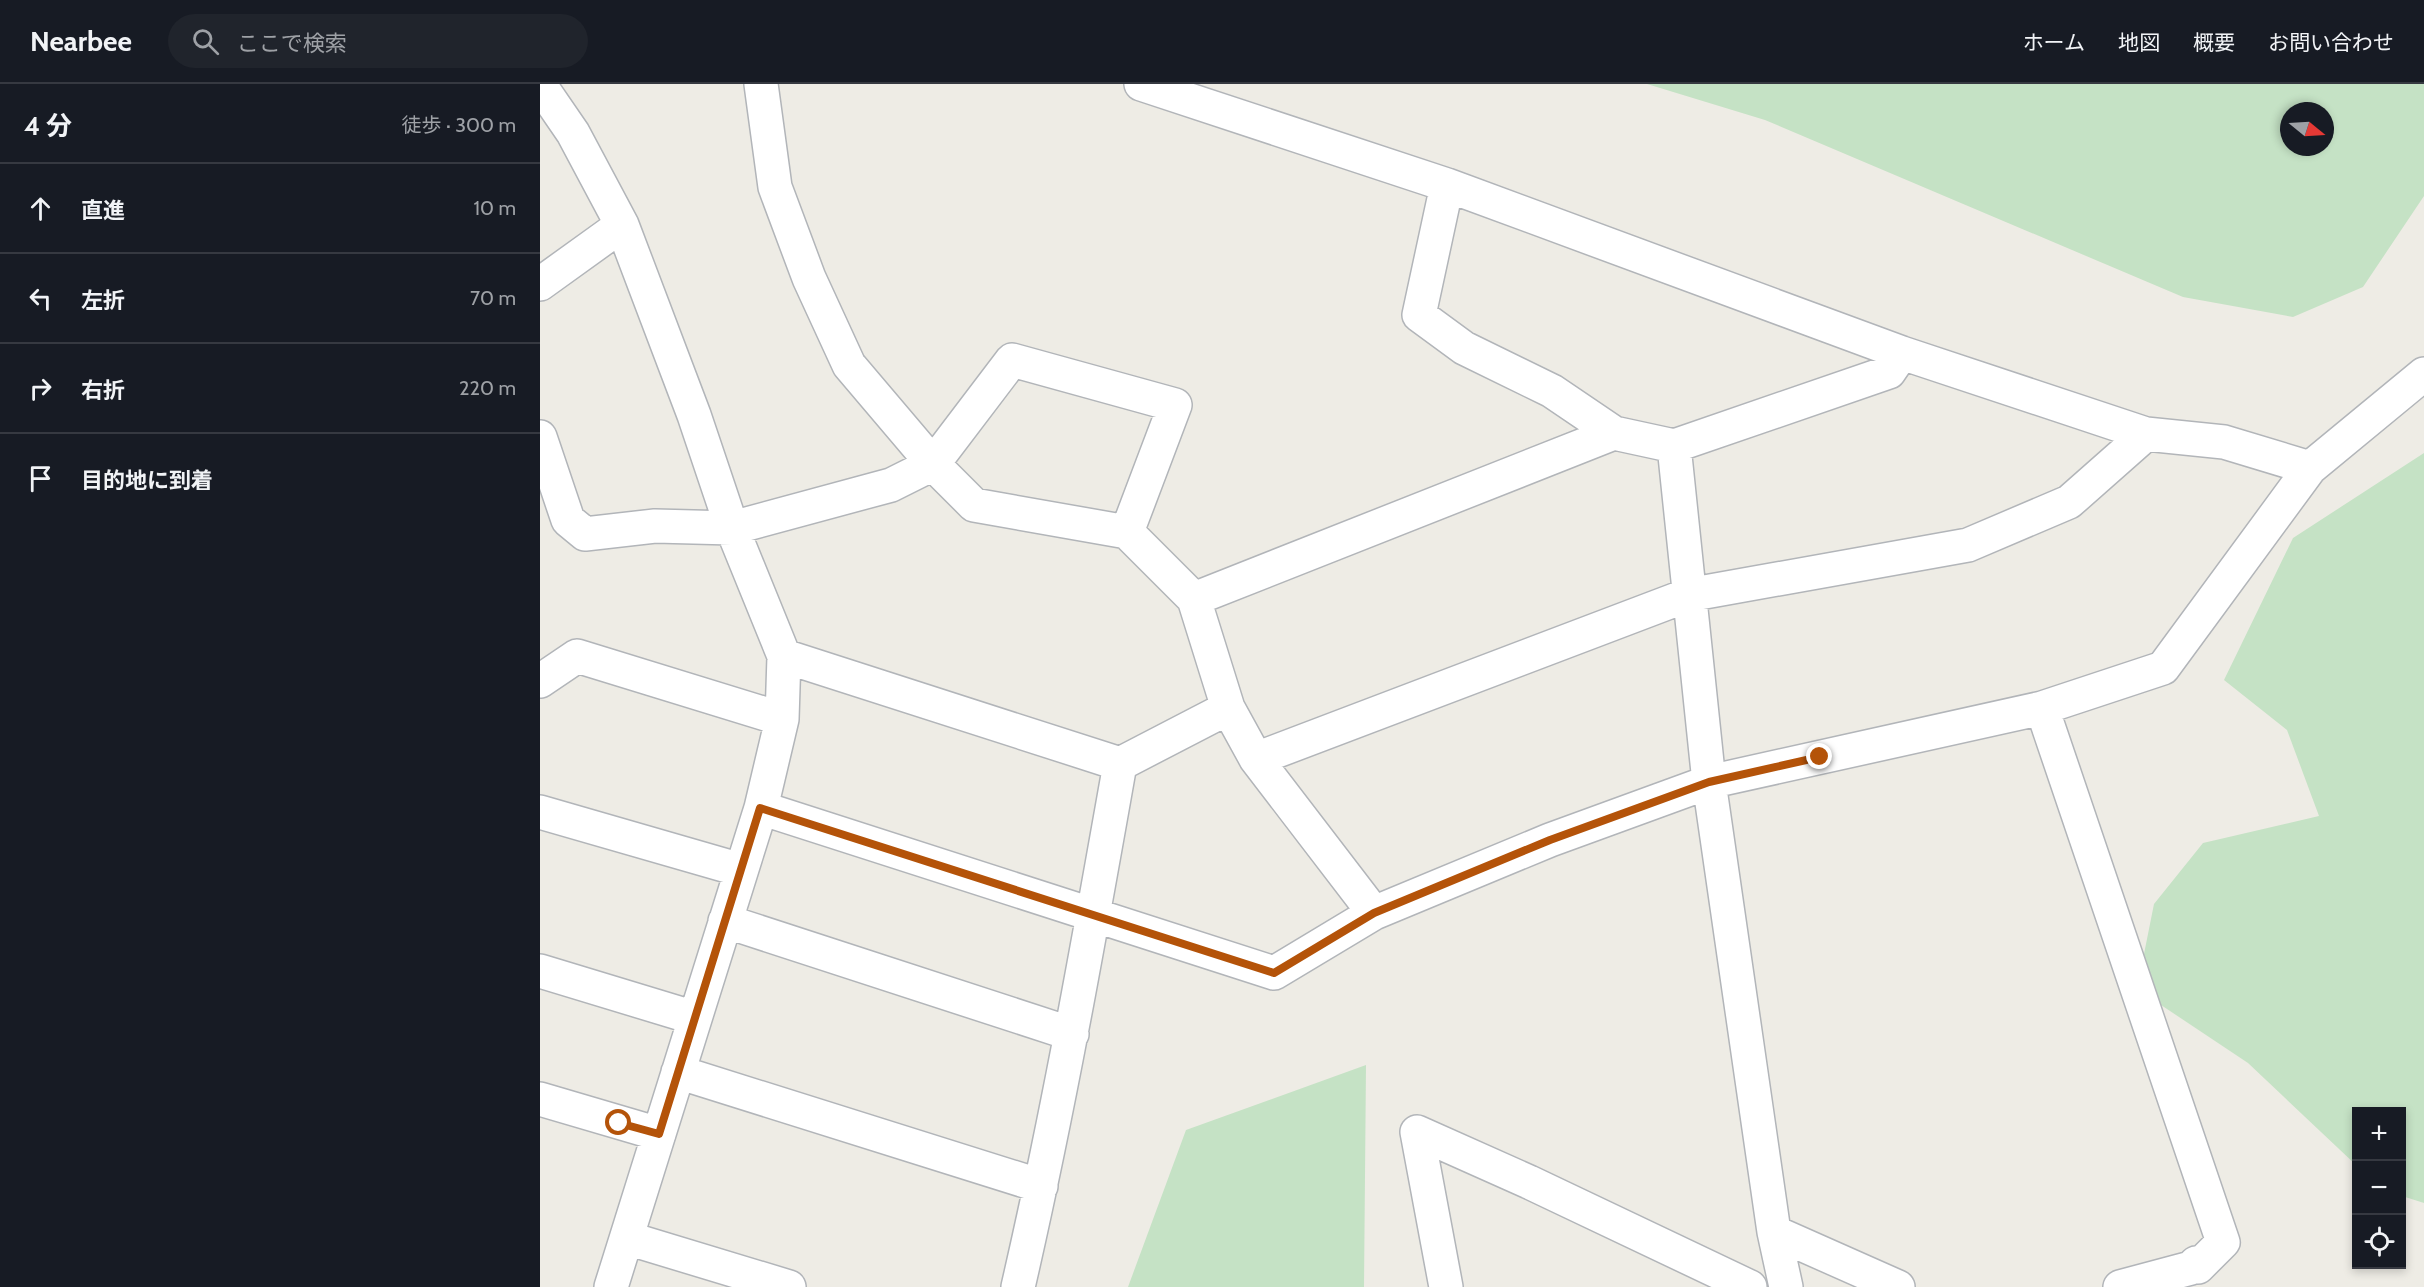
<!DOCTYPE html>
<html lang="ja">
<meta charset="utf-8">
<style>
body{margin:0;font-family:Cabin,"Noto Sans JP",sans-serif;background:#20242c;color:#f1f3f6}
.controls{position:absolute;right:18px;bottom:18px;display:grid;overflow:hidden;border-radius:0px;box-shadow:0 3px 9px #0003}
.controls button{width:54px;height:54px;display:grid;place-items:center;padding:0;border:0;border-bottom:2px solid #363941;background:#171b24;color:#f1f3f6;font:30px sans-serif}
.compass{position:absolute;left:1740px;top:18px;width:54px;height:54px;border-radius:50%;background:#171b24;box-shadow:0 3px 9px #0003;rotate:108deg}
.stop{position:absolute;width:18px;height:18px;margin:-14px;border:4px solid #b45309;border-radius:50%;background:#fff}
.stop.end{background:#b45309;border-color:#fff;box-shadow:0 2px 6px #0008}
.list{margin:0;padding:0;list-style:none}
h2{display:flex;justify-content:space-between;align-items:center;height:78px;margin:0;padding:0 24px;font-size:26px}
h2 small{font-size:20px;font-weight:400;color:#9ea1a6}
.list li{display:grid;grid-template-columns:39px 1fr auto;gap:18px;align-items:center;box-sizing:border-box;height:90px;padding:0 24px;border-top:2px solid #363941}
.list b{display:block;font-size:22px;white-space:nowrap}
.list em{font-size:20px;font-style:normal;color:#9ea1a6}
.icon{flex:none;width:33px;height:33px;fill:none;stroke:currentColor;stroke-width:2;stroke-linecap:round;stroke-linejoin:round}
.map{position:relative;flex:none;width:1884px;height:1203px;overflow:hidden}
header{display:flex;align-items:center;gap:36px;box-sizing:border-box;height:84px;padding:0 30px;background:#171b24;border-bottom:2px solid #363941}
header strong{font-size:28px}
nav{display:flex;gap:33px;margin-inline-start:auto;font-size:21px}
.search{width:420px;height:54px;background:#20242c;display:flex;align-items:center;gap:15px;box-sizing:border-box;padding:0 21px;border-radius:33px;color:#9ea1a6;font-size:22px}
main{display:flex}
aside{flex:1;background:#171b24}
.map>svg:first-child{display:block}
</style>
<header>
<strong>Nearbee</strong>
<div class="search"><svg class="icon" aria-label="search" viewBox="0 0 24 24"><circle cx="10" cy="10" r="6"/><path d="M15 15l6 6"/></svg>ここで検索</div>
<nav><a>ホーム</a><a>地図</a><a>概要</a><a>お問い合わせ</a></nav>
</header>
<main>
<aside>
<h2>4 分<small>徒歩 · 300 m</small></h2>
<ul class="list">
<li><svg class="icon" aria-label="ahead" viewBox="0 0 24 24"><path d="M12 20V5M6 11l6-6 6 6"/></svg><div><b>直進</b></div><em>10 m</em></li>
<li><svg class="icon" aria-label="left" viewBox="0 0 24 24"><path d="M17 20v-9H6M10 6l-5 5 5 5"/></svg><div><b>左折</b></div><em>70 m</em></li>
<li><svg class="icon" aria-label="right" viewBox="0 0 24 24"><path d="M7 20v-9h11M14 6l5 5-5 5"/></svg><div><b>右折</b></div><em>220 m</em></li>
<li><svg class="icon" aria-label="arrive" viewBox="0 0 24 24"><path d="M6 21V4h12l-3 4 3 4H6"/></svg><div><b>目的地に到着</b></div></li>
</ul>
</aside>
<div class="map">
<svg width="1884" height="1203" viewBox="0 0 1884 1203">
<rect width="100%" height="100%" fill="#eeece5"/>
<path fill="#c5e2c5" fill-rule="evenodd" d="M1107,0H1884V112L1823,203L1753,233L1643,213L1225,36ZM1749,27H1785V63H1749Z
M1884,369V1119L1862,1112V1028H1816V1081L1708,979L1597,905L1614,820L1663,759L1779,732L1747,646L1684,596L1753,454Z
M826,981L824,1203H588L646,1046Z"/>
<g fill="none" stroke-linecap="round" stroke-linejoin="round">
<g stroke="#b2b5b9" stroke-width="36">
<path id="minor" d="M221,0L235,103L269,194L309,281L393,380L472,276L635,321L587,448
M601,0L907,101L1362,269L1606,350L1684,358L1770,384
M0,1L33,49L82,141L154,331L192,444L244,572L242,635L221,724L71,1203
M907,101L879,231L924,264L1012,307L1074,349
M0,200L82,141
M0,353L28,436L45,450L115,442L192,444L351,401L393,380L434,421L587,448L654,515L688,624L716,675L834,829
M1134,362L1169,698L1234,1148L1246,1203
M654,515L1074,349L1134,362L1349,288L1362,269
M244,572L580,680L688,624
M0,597L37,572L242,635
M1502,624L1683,1158L1658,1183L1656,1179L1651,1184L1580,1203
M716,675L1148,511L1428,461L1529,418L1606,350
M221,724L734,889L834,829L1010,756L1169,698L1502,624L1623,584L1770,384L1884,290
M0,728L201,786
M185,837L532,950
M0,887L155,934
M138,988L501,1102
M0,1015L119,1050
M1234,1148L1358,1203
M87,1154L249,1203
M478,1203C518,1030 549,855 580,680
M906,1203L877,1048L989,1098L1210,1203"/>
</g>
<use href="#minor" stroke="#fff" stroke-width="33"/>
</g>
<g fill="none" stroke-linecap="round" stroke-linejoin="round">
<path stroke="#b45309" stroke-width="8" d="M79,1039L119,1050L220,724L734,889L834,829L1010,756L1169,698L1280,673"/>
</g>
</svg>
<div class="controls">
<button>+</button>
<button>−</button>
<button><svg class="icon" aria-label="locate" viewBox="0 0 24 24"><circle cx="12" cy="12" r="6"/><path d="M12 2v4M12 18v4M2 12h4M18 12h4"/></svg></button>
</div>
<svg class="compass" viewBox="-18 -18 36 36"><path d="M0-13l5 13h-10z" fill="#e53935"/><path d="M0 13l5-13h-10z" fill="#9ea1a6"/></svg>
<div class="stop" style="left:79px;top:1039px"></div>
<div class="stop end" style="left:1280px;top:673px"></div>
</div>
</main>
